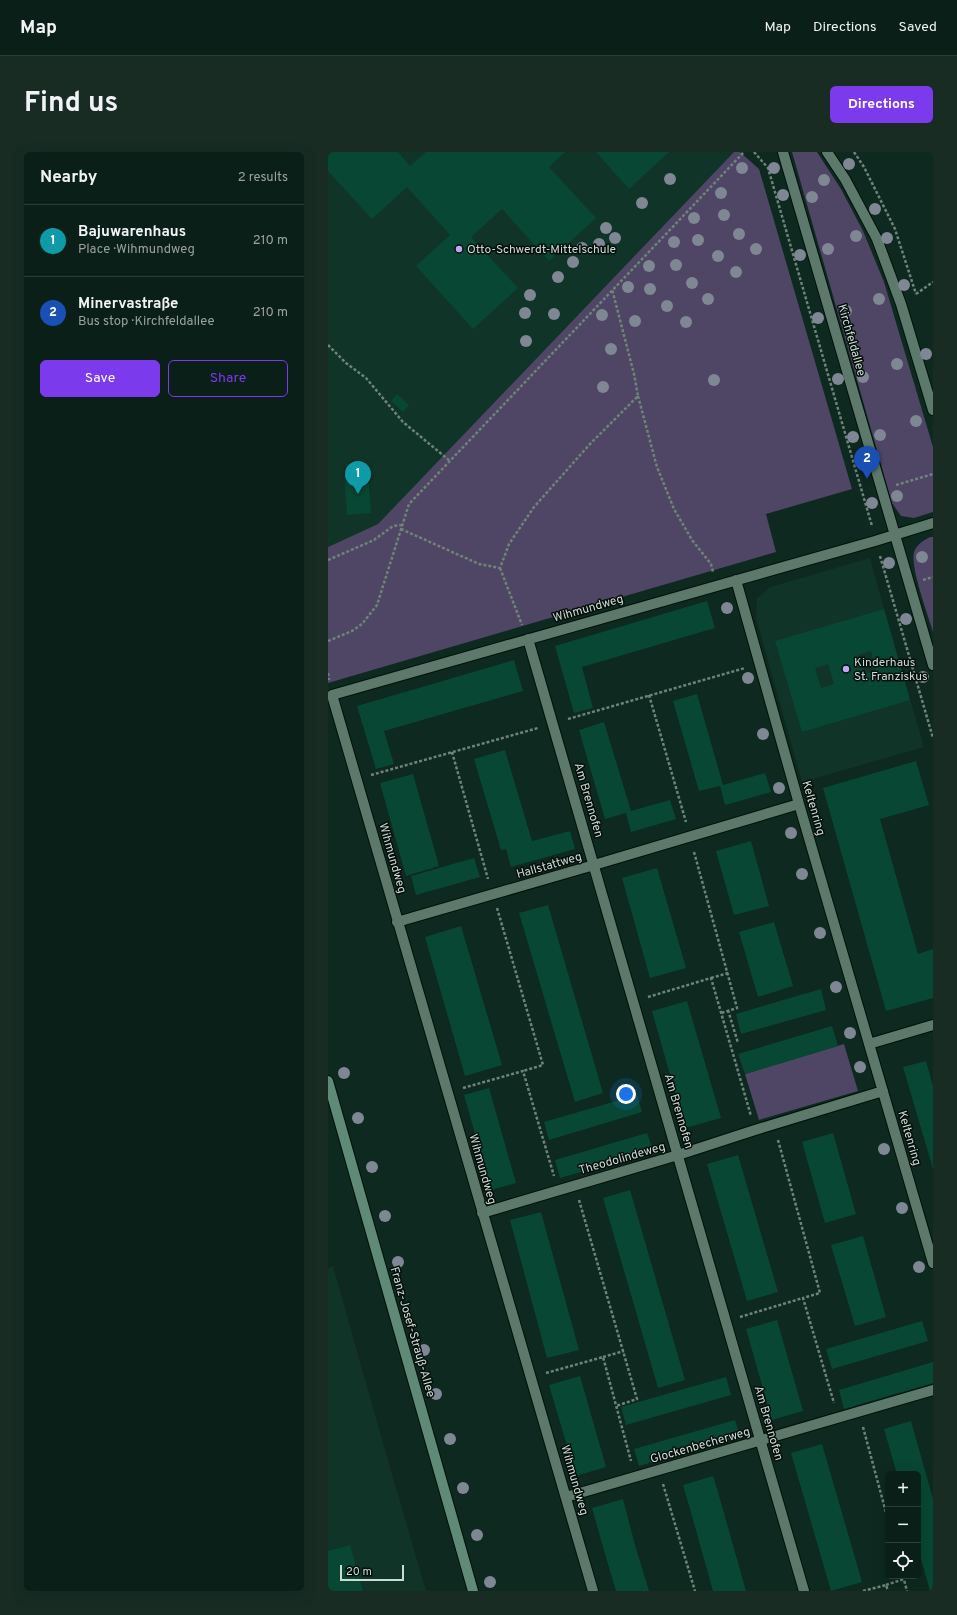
<!DOCTYPE html>
<meta charset="utf-8">
<style>
body{margin:0;font-family:Overpass,sans-serif;background:#182c24;color:#f1f3f6}
.controls{position:absolute;right:12px;bottom:12px;display:grid;overflow:hidden;border-radius:6px;box-shadow:0 4px 16px #0002}
.controls button{width:36px;height:36px;display:grid;place-items:center;padding:0;border:0;border-bottom:1px solid #2a3d36;background:#0a1f17;color:#f1f3f6;font:20px sans-serif}
.scale{position:absolute;left:12px;bottom:10px;width:64px;box-sizing:border-box;padding-left:4px;border:2px solid #ccdbd4;border-top:0;font-size:11px;line-height:14px;white-space:nowrap;color:#ccdbd4;-webkit-text-stroke:3px #050f0b;paint-order:stroke}
.you{position:absolute;left:298px;top:942px;width:14px;height:14px;margin:-10px;border:3px solid #fff;border-radius:50%;background:#1a73e8;box-shadow:0 0 0 6px #1a73e833}
.badge{display:grid;place-items:center;width:26px;height:26px;border-radius:50%;background:#7c3aed;color:#fff;font-size:13px;font-weight:700}
.pin{position:absolute;translate:-50% -33px;filter:drop-shadow(0 1px 2px #0008)}
.pin::after{content:'';position:absolute;top:21px;width:14px;height:12px;background:inherit;clip-path:polygon(0 0,100% 0,50% 100%)}
.list{margin:0;padding:0;list-style:none}
h2{display:flex;justify-content:space-between;align-items:center;height:52px;margin:0;padding:0 16px;font-size:17px}
h2 small{font-size:13px;font-weight:400;color:#99a2a1}
.list li{display:grid;grid-template-columns:26px 1fr auto;gap:12px;align-items:center;box-sizing:border-box;height:72px;padding:0 16px;border-top:1px solid #2a3d36}
.list b{display:block;font-size:15px;white-space:nowrap}
.list p{margin:0;font-size:13px;white-space:nowrap;color:#99a2a1}
.list em{font-size:13px;font-style:normal;color:#99a2a1}
.actions{display:flex;gap:8px;padding:12px 16px}
.actions a{flex:1;padding:9px 0;border:1px solid #7c3aed;border-radius:6px;text-align:center;font-size:14px;color:#7c3aed}
.actions .main{background:#7c3aed;color:#fff}
.icon{flex:none;width:22px;height:22px;fill:none;stroke:currentColor;stroke-width:2;stroke-linecap:round;stroke-linejoin:round}
.map{position:relative;flex:none;width:605px;height:1439px;overflow:hidden;border-radius:6px}
header{display:flex;align-items:center;gap:24px;box-sizing:border-box;height:56px;padding:0 20px;background:#0a1f17;border-bottom:1px solid #2a3d36}
header strong{font-size:19px}
nav{display:flex;gap:22px;margin-inline-start:auto;font-size:14px}
.intro{display:flex;align-items:center;justify-content:space-between;box-sizing:border-box;height:96px;padding:0 24px}
h1{margin:0;font-size:28px}
.button{padding:10px 18px;border-radius:6px;background:#7c3aed;color:#fff;font-size:14px;font-weight:700}
main{display:flex;gap:24px;padding:0 24px}
aside{flex:1;background:#0a1f17;border-radius:6px;box-shadow:0 4px 16px #0002}
.map>svg:first-child{display:block}
</style>
<header>
<strong>Map</strong>
<nav><a>Map</a><a>Directions</a><a>Saved</a></nav>
</header>
<div class="intro"><h1>Find us</h1><a class="button">Directions</a></div>
<main>
<aside>
<h2>Nearby<small>2 results</small></h2>
<ul class="list">
<li><span class="badge" style="background:#0f9aa8">1</span><div><b>Bajuwarenhaus</b><p>Place · Wihmundweg</p></div><em>210 m</em></li>
<li><span class="badge" style="background:#1a4fb4">2</span><div><b>Minervastraße</b><p>Bus stop · Kirchfeldallee</p></div><em>210 m</em></li>
</ul>
<div class="actions"><a class="main">Save</a><a>Share</a></div>
</aside>
<div class="map">
<svg width="605" height="1439" viewBox="0 0 605 1439">
<rect width="100%" height="100%" fill="#0e291f"/>
<path fill="#103428" d="M0,0H406L50,372L0,395Z
M542,406L556,457L596,595L474,630L428,466L429,447L442,435Z
M5,1114L51,1277L98,1439H0V1116Z"/>
<path fill="#4f4564" d="M406,0H412L431,17L524,337L438,362L448,400L0,531V395L50,372Z
M464,0H489L513,37L535,79L556,130L605,295V360L586,366L573,364L564,351Z
M602,385H605V480C600,463 582,415 586,400C588,393 596,388 602,385Z
M516,892L530,939L431,968L417,922Z"/>
<path fill="#084734" fill-rule="evenodd" d="M0,0H70L82,14L98,0H237L221,15L268,66L221,109L174,57L143,85L190,136L145,177L88,114L122,83L79,35L44,67L0,19Z
M268,0H341L301,37Z
M69,242L81,253L75,260L63,249Z
M40,321L43,361L19,363L16,323Z
M379,449L387,476L254,515L265,556L246,561L227,494Z
M556,457L582,548L474,580L447,489ZM543,499L548,519L536,522L530,503ZM500,512L506,532L493,536L487,516Z
M186,508L195,539L56,579L66,612L48,617L29,554Z
M369,542L395,633L437,621L443,640L397,653L392,634L371,639L345,549Z
M276,570L303,659L342,648L348,667L303,680L298,661L277,667L251,578Z
M177,598L204,689L242,679L247,697L183,715L178,697L173,698L146,607Z
M588,609L601,653L552,667L590,802L605,797V846L558,859L495,636Z
M85,622L111,714L78,724L52,631Z
M423,689L441,754L406,763L388,699Z
M146,706L152,725L88,743L83,724Z
M329,716L358,816L322,826L294,726Z
M220,753L275,941L247,950L191,761Z
M446,770L465,834L430,845L411,780Z
M133,774L174,913L137,924L97,785Z
M493,837L498,858L413,882L408,862Z
M359,849L393,966L357,976L324,859Z
M504,874L510,894L417,922L410,902Z
M598,909L605,934V1017L575,915Z
M161,936L188,1031L163,1038L136,943Z
M309,943L314,960L221,988L216,970Z
M319,981L325,999L232,1026L227,1008Z
M505,981L528,1062L497,1071L474,990Z
M410,1003L450,1140L419,1149L379,1012Z
M302,1038L357,1228L330,1236L275,1046Z
M213,1060L251,1198L219,1206L182,1068Z
M535,1084L558,1165L527,1174L503,1093Z
M449,1168L475,1259L444,1268L418,1177Z
M594,1169L600,1189L504,1217L498,1197Z
M605,1210V1231L516,1257L511,1238Z
M252,1224L278,1315L248,1324L221,1233Z
M398,1225L403,1243L298,1273L293,1255Z
M407,1268L412,1285L311,1314L306,1297Z
M583,1269L605,1347V1439H602L590,1396V1322H569L556,1277Z
M494,1292L534,1430L503,1439L463,1301Z
M385,1324L390,1340L418,1439H385L364,1364L355,1333Z
M295,1347L307,1393L321,1439H288L277,1402L264,1356Z
M22,1393L35,1439H0V1399Z"/>
<g fill="none" stroke-linecap="round" stroke-linejoin="round">
<g stroke="#001109" stroke-width="12">
<path id="street" d="M455,0L605,513
M499,0L517,27L549,87L573,152L605,258
M408,428L471,652L605,1111
M200,487L476,1439
M69,770L266,713L471,652
M541,892L605,873
M154,1061L350,1003L427,978L555,939
M238,1345L605,1238
M265,1439L4,543L547,389L605,371"/>
</g>
<g stroke="#001109" stroke-width="12">
<path id="secondary" d="M0,929L145,1439"/>
</g>
<path stroke="#6e837a" stroke-width="2.5" stroke-dasharray="3 2" stroke-linecap="butt" d="M426,0L440,16L544,374
M526,0L536,15L567,77L588,142
M588,142L605,130
M0,193L18,211L38,226L75,270L122,309
M310,244L329,315L346,357L364,388L383,412L385,420
M568,333L605,322
M73,377L151,412L172,416L181,392L206,355L262,292L310,244L306,222L284,137
M552,404L605,586
M0,408L46,388L65,374L74,373
M172,416L194,473
M595,428L605,425
M0,489L24,479L34,472L49,453L81,352L416,0
M0,521L1,528
M321,543L358,670
M240,567L417,516
M124,600L160,727
M43,623L210,576
M366,700L409,856L393,861
M169,756L215,913L195,919
M383,826L400,821
M320,845L383,826L423,964
M400,858L410,891
M135,936L195,919L226,1024
M450,988L492,1141L475,1146
M251,1048L309,1247L288,1254
M412,1165L475,1146L506,1251
M275,1205L296,1199
M218,1221L275,1205L303,1309
M535,1275L560,1368
M335,1332L367,1439
M575,1424L579,1439
M558,1433L576,1427
M535,1439L558,1433L560,1439"/>
<use href="#street" stroke="#5c796c" stroke-width="10"/>
<use href="#secondary" stroke="#5e8a77" stroke-width="10"/>
</g>
<g fill="#7f8694">
<circle cx="521" cy="12" r="6"/>
<circle cx="414" cy="16" r="6"/>
<circle cx="446" cy="16" r="6"/>
<circle cx="342" cy="27" r="6"/>
<circle cx="496" cy="28" r="6"/>
<circle cx="393" cy="41" r="6"/>
<circle cx="455" cy="43" r="6"/>
<circle cx="484" cy="45" r="6"/>
<circle cx="314" cy="51" r="6"/>
<circle cx="547" cy="57" r="6"/>
<circle cx="396" cy="63" r="6"/>
<circle cx="366" cy="66" r="6"/>
<circle cx="278" cy="76" r="6"/>
<circle cx="411" cy="82" r="6"/>
<circle cx="528" cy="84" r="6"/>
<circle cx="287" cy="86" r="6"/>
<circle cx="559" cy="86" r="6"/>
<circle cx="370" cy="88" r="6"/>
<circle cx="346" cy="90" r="6"/>
<circle cx="271" cy="92" r="6"/>
<circle cx="254" cy="96" r="6"/>
<circle cx="428" cy="97" r="6"/>
<circle cx="500" cy="97" r="6"/>
<circle cx="472" cy="103" r="6"/>
<circle cx="390" cy="104" r="6"/>
<circle cx="245" cy="110" r="6"/>
<circle cx="348" cy="113" r="6"/>
<circle cx="321" cy="114" r="6"/>
<circle cx="408" cy="120" r="6"/>
<circle cx="230" cy="125" r="6"/>
<circle cx="364" cy="131" r="6"/>
<circle cx="576" cy="133" r="6"/>
<circle cx="300" cy="135" r="6"/>
<circle cx="322" cy="137" r="6"/>
<circle cx="202" cy="143" r="6"/>
<circle cx="380" cy="147" r="6"/>
<circle cx="551" cy="147" r="6"/>
<circle cx="339" cy="154" r="6"/>
<circle cx="518" cy="159" r="6"/>
<circle cx="197" cy="161" r="6"/>
<circle cx="226" cy="162" r="6"/>
<circle cx="274" cy="163" r="6"/>
<circle cx="490" cy="166" r="6"/>
<circle cx="307" cy="169" r="6"/>
<circle cx="358" cy="170" r="6"/>
<circle cx="198" cy="189" r="6"/>
<circle cx="283" cy="197" r="6"/>
<circle cx="598" cy="202" r="6"/>
<circle cx="569" cy="212" r="6"/>
<circle cx="535" cy="225" r="6"/>
<circle cx="510" cy="227" r="6"/>
<circle cx="386" cy="228" r="6"/>
<circle cx="275" cy="235" r="6"/>
<circle cx="588" cy="269" r="6"/>
<circle cx="552" cy="283" r="6"/>
<circle cx="525" cy="285" r="6"/>
<circle cx="569" cy="344" r="6"/>
<circle cx="544" cy="351" r="6"/>
<circle cx="594" cy="405" r="6"/>
<circle cx="561" cy="411" r="6"/>
<circle cx="399" cy="456" r="6"/>
<circle cx="578" cy="467" r="6"/>
<circle cx="595" cy="525" r="6"/>
<circle cx="420" cy="526" r="6"/>
<circle cx="435" cy="582" r="6"/>
<circle cx="451" cy="636" r="6"/>
<circle cx="463" cy="681" r="6"/>
<circle cx="474" cy="722" r="6"/>
<circle cx="492" cy="781" r="6"/>
<circle cx="508" cy="835" r="6"/>
<circle cx="522" cy="881" r="6"/>
<circle cx="532" cy="915" r="6"/>
<circle cx="16" cy="921" r="6"/>
<circle cx="30" cy="966" r="6"/>
<circle cx="556" cy="997" r="6"/>
<circle cx="44" cy="1015" r="6"/>
<circle cx="574" cy="1056" r="6"/>
<circle cx="57" cy="1064" r="6"/>
<circle cx="70" cy="1110" r="6"/>
<circle cx="591" cy="1115" r="6"/>
<circle cx="96" cy="1198" r="6"/>
<circle cx="108" cy="1242" r="6"/>
<circle cx="122" cy="1287" r="6"/>
<circle cx="135" cy="1336" r="6"/>
<circle cx="149" cy="1383" r="6"/>
<circle cx="162" cy="1430" r="6"/>
</g>
<g fill="#c1a8f3" stroke="#050f0b" stroke-width="1.5">
<circle cx="131" cy="97" r="4"/>
<circle cx="518" cy="517" r="4"/>
</g>
<g text-anchor="middle" stroke-width="3" stroke-linejoin="round" paint-order="stroke">
<g font-size="12" fill="#ccdbd4" stroke="#050f0b" text-anchor="start">
<text x="139" y="101">Otto-Schwerdt-Mittelschule</text>
<text x="526" y="514">Kinderhaus<tspan x="526" dy="14">St. Franziskus</tspan></text>
</g>
<g font-size="12" fill="#ccdbd4" stroke="#050f0b">
<text transform="translate(524 188) rotate(74)" y="4">Kirchfeldallee</text>
<text transform="translate(260 456) rotate(-16)" y="4">Wihmundweg</text>
<text transform="translate(261 648) rotate(74)" y="4">Am Brennofen</text>
<text transform="translate(486 656) rotate(74)" y="4">Keltenring</text>
<text transform="translate(65 706) rotate(74)" y="4">Wihmundweg</text>
<text transform="translate(221 713) rotate(-16)" y="4">Hallstattweg</text>
<text transform="translate(351 959) rotate(74)" y="4">Am Brennofen</text>
<text transform="translate(582 986) rotate(74)" y="4">Keltenring</text>
<text transform="translate(294 1006) rotate(-16)" y="4">Theodolindeweg</text>
<text transform="translate(155 1017) rotate(74)" y="4">Wihmundweg</text>
<text transform="translate(85 1180) rotate(74)" y="4">Franz-Josef-Strauß-Allee</text>
<text transform="translate(441 1271) rotate(74)" y="4">Am Brennofen</text>
<text transform="translate(372 1293) rotate(-16)" y="4">Glockenbecherweg</text>
<text transform="translate(247 1328) rotate(74)" y="4">Wihmundweg</text>
</g>
</g>
</svg>
<div class="controls">
<button>+</button>
<button>−</button>
<button><svg class="icon" aria-label="locate" viewBox="0 0 24 24"><circle cx="12" cy="12" r="6"/><path d="M12 2v4M12 18v4M2 12h4M18 12h4"/></svg></button>
</div>
<div class="scale">20 m</div>
<div class="you"></div>
<div class="pin badge" style="left:30px;top:342px;background:#0f9aa8">1</div>
<div class="pin badge" style="left:539px;top:327px;background:#1a4fb4">2</div>
</div>
</main>
